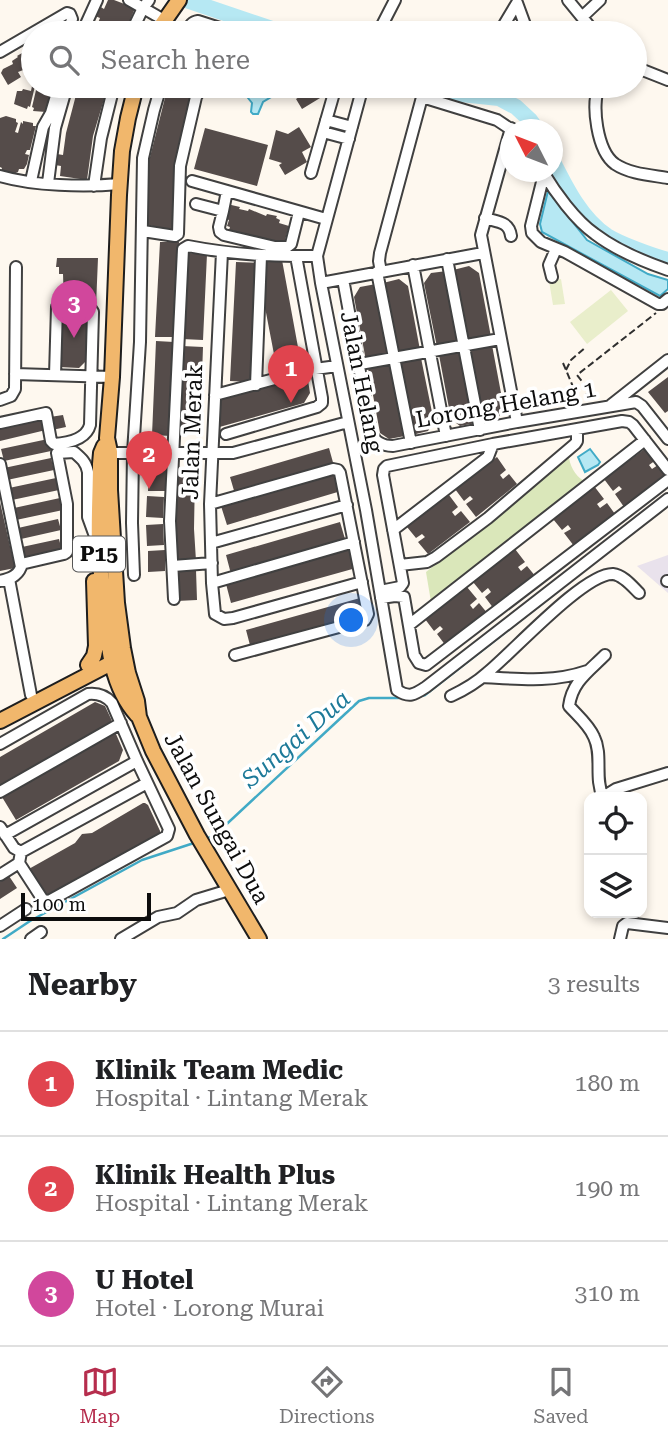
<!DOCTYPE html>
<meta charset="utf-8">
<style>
body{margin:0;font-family:"Roboto Serif",serif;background:#f6f6f6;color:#202124}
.controls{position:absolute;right:21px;bottom:21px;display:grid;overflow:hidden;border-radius:14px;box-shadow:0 4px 10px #0003}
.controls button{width:63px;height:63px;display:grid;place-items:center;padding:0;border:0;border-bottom:2px solid #e0e0e0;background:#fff;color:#202124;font:35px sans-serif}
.compass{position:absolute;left:500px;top:119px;width:63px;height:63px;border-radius:50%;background:#fff;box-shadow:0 4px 10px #0003;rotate:312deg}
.scale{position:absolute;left:21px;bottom:18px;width:130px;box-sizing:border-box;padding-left:7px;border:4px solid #0d0d0d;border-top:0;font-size:19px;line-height:24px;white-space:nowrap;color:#0d0d0d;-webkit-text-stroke:5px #fff;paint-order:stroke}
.you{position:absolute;left:352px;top:621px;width:24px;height:24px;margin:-18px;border:5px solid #fff;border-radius:50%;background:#1a73e8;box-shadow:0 0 0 10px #1a73e833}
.badge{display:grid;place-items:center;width:46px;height:46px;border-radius:50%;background:#b62d4d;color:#fff;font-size:23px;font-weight:700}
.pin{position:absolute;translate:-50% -58px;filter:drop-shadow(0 2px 4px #0008)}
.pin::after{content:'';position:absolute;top:37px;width:24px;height:21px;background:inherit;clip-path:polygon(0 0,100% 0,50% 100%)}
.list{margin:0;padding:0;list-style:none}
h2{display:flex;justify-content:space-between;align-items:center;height:91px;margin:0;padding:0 28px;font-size:30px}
h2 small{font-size:23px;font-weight:400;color:#757577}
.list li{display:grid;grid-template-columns:46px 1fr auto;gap:21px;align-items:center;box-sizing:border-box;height:105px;padding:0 28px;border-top:2px solid #e0e0e0}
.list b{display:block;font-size:26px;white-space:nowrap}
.list p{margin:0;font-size:23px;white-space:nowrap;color:#757577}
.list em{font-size:23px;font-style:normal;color:#757577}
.icon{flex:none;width:38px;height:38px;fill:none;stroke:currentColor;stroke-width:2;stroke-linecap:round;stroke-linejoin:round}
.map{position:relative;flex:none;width:668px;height:939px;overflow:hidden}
.search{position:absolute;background:#fff;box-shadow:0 4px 10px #0003;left:21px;right:21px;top:21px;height:77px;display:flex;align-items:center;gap:18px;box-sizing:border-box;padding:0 24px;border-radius:38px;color:#757577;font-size:26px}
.sheet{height:406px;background:#fff}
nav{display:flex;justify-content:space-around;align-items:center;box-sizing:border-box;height:98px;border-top:2px solid #e0e0e0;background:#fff;font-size:19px;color:#757577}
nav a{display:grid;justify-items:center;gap:4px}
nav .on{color:#b62d4d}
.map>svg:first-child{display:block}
</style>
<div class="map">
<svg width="668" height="939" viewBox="0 0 668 939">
<rect width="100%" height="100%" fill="#fef8ef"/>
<path fill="#e9e2ec" d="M668,555V593L637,566Z"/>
<path fill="#dae7ba" d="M569,456C569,464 575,476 583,480L431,602L426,572L491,520Z"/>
<path fill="#e9eecb" d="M561,279L565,304L553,305L549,281Z
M611,290L628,311L587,344L570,322Z"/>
<path fill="#b6e8f3" stroke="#41aac6" stroke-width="2" d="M267,88L272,93L271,97L263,102L258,114H253L251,112L252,103L248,98V96L255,90Z
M548,191L587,240L648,274L668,280V289L660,296L542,232L540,224Z
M590,449L600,462L598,465L585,472L578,457Z"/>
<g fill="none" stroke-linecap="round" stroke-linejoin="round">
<path stroke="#41aac6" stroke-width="2.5" d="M418,697L425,695L557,592
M206,839L216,834L359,701L369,698H405
M3,939L30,921L142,860L197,842"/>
<path stroke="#b6e8f3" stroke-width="16" d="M186,0L284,33
M435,86L461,94L499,98L516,107L530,120L537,130
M552,160C565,186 581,219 607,236C620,244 652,256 668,260"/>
</g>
<path fill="#554c4a" d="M108,0H114L135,8L125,33H94L100,18L95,16L99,6L104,9Z
M196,26L220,32V33H193Z
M33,49V81H28L25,74L27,73L26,69L18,72L21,77L8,85L1,73L3,69L13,64L12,61L18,57L17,56L27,50L28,51Z
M32,86H35L30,107L28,106L27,109L14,104L17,91H22L23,89L31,91Z
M37,86L52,87L46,112L33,111L34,108L32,107Z
M73,86H108L93,136L87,180L60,176L61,166L55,165L57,154L63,155L66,133L76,95L71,94Z
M168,86H196L192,96L174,168L172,230L148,225L149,161Z
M288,86H319L325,95L302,109L296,99L299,97L286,93Z
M6,116L16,119V122L18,123L15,132L18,133L21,122L23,124V121L33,123V126H36L30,150H27L25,154L29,155L27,164L24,169H19L18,172L13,174L1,172L2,168L0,167V118Z
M299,127L311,147L302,152L307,162L285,175L279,165L282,163L269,159L276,130L288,134Z
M205,128L268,145L257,186L194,169Z
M227,204L240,207L239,209L248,211L249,209L266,216L267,214L277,216L276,218L280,220L279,223L289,226L284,244L243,234V236L233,233L234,231L229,230L230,227L227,226L229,220L223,218Z
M160,242H179L174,337H155Z
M186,253L207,254L203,340L182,339Z
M57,258H98L96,306L64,305L63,274H59V267H56Z
M266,260H282L302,369L278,375L263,297Z
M236,262L259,263L252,380L250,382L230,381Z
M469,266L479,273L491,337L472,341L468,338L453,270Z
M447,271L459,340L456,344L437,347L424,283L431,273Z
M399,279L408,286L420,350L401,354L397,351L383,283Z
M376,284L388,353L385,357L366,361L354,297L360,287Z
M64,312L88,313L86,361L79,368L59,367L61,315Z
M156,341L174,342L171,436L152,435Z
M492,345L504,409L498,418L483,422L470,353L472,349Z
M182,346L203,347L200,433L178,432Z
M458,351L462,354L476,423L460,426L451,419L439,355Z
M421,358L434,422L428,431L412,435L399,366L402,362Z
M387,364L391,367L405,436L389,439L380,433L368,368Z
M307,374L310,393L304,403L216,428L218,400Z
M668,377V411L665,413L648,392Z
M63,415L66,427L52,430L50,417Z
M44,418L46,430L0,441V428Z
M48,439L51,451L4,461L1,449Z
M329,448L334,466L235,494L230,477Z
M646,448L656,460L649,465L652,469L658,465L667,475L624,507L615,494L622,489L619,486L613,491L604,479Z
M497,457L506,470L500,475L503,479L509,474L517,484L476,517L466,504L473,499L470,496L464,501L455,489Z
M51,458L54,470L7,480L4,468Z
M149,470H166L165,491H148Z
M176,474H195L194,529L196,561L178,562L175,560L174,525Z
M334,474L338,476L341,491L227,525L221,506Z
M56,478L59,490L12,500L9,488Z
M594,486L604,499L597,504L600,508L607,503L615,514L574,546L564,533L571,529L568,525L562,530L553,519Z
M449,495L458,507L452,512L455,516L461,511L470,522L428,554L418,542L425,537L422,534L416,538L407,527Z
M147,496L164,497L163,518L146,517Z
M60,498L63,510L16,520L14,508Z
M0,502L15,568L0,571Z
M58,519L61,530L21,539L18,528Z
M340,522L345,539L343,541L231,574L226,555Z
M163,524L164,545L147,546L146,525Z
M59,539L62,551L25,559L22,547Z
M348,549L351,551L356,568L231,603L226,584Z
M515,549L525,562L518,567L521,571L527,566L536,577L494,609L485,597L491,592L488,588L482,593L473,582Z
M165,550V571L148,572V551Z
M196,570L197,600L177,601L175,571Z
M467,587L477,599L470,605L473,609L479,603L488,614L446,646L437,634L443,629L440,626L434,631L425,619Z
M360,598L364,613L361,618L251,649L246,630Z
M95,702L105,706L112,721L110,727L0,789V757Z
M113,733L116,734L123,750L119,761L16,820L2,797Z
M143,803H145L148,805L161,833L160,835L46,898L27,870L75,843L82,834L92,833Z
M9,876L17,888L0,899V882Z"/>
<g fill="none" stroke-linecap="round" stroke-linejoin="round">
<g stroke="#404040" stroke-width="14">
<path id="minor" d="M129,0L164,20
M568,0L595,33
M582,17L600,0
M82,33L97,0
M131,33L143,8L149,0
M185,33C189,27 191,22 198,21L226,30L227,33
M378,33L395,0
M499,33L517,3L528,33
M0,52L67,13L70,14L72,19L68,33
M635,67L668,80
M363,86L317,256L321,283L366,510L397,690C409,698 414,695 426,687L668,499
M599,86C591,105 597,151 615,164C630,174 650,175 668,178
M422,97L497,120L512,130
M326,120L352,127
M511,128L481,235L517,422
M323,132L349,139
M543,172C555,192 575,220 595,234C616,250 642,261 668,270
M311,173L336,86
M544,174L531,226L532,233L541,242L565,252L658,304H662L668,299
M0,176C34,186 84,187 120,184
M31,181L43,127L51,113L59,86
M192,181L326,219
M48,183L55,128L67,86
M94,186L101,138L114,86
M196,204L223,211L227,191
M223,211L219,227L220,232L224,235L275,247H287L291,244L299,212
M485,218C497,222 509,221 511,236
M143,231L175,236L178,234L180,166L196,97L202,86
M222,252L210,504L212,583L215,614L224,619L233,618L362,582
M447,259L480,430
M413,265L446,436
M377,272L411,443
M381,272L379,261L380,253L425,86
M552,277L549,265L556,249
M343,279L371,432C375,442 382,446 393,446L517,422L636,402L642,406L668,439
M321,283L483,253
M360,364L500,339
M15,374L112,377
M256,385L261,256
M215,395L308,370L337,366
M0,400L11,396L15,389L16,267
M611,405L668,360
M0,423L46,413L51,441L54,444C68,443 86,440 90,425L93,312L91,309L57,307L55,375
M226,434L317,407L322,403V398L296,256H317
M103,453H233L348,422
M0,464L21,567C17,577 9,579 0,581
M210,504L333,469L338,470L340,473L368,614L365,620L235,655
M393,530L488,457L493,444
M211,543L347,505
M21,564L64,554L67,552V504L57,453L74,452C81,458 86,462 88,472V517L96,539
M400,565L427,562L436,557L488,518L575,444L577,441V429
M173,566L212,563
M134,575L132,523L133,453L140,342L143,158L154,110L161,86
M9,579L31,695
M667,581H668
M212,583L354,542
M380,591L400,587L403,583L383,475L384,469L387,466L493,444L622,421L629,422L633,425L668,470
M381,598L395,596L404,597L414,655L419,663L426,665L668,480
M174,599L170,521L183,249L188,246C224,253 259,256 296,256
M409,625L645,440
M605,655C588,672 572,682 569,706C578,716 589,725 594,737C603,755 594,778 603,797L616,789L668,773
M483,677C519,679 552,683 587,671
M451,696C464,690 476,683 487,673C512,653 584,573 613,574C623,575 632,586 639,593
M0,744L88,694C97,693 106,696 112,703L137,761L169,829L167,836L49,901L43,900L19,863L21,852
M0,792L121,723
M0,827L14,848L21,852
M5,835L137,761
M21,852L147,783
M0,875L19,863
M0,926L26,909
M31,939L41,932
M121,939L158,917L177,913L196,900L229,890
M620,939L623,926L627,923L668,928"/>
</g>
<g stroke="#1e1e1e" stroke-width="18">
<path id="major" d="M156,33L179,0
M136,86L128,118L122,151L119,195L112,377L107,438L110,452V490L117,603L123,648L128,673L137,701L139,717L153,751L197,835L259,939
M104,446L101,453L100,464C100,491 98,518 99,545C100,566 102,588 105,609C108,646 111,686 137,715
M88,665L94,656L96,646L94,581
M0,721L117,660"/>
</g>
<path stroke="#2f2f2f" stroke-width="2" stroke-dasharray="7 3.5" stroke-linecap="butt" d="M563,363L574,389L575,404
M566,370L571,360L586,347
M588,400L585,385L577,375L656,313"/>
<use href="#minor" stroke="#fff" stroke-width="10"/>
<use href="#major" stroke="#f1b76c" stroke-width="14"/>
</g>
<g text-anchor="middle" stroke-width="7" stroke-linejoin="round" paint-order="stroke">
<rect fill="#fff" stroke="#565656" stroke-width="2" x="73" y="536.5" width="52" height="35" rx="5"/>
<g font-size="21" font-weight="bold" fill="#0d0d0d">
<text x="99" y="561">P15</text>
</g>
<g font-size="23" fill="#0d0d0d" stroke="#fff">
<text transform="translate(362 382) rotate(79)" y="8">Jalan Helang</text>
<text transform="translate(506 404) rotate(-10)" y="8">Lorong Helang 1</text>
<text transform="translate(192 432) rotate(-88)" y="8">Jalan Merak</text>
<text transform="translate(217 818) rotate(61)" y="8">Jalan Sungai Dua</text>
</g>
<g font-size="24" font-style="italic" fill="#1d7a99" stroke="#fff">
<text transform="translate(296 739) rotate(-41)" y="8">Sungai Dua</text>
</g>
</g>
</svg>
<div class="controls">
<button><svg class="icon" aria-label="locate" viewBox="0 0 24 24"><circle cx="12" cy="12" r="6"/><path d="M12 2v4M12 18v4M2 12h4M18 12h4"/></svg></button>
<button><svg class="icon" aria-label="layers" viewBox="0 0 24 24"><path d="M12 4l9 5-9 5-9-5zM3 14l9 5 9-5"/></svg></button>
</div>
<svg class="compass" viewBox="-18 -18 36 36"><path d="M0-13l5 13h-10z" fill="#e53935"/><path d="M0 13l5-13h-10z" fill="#757577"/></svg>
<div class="scale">100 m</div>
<div class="you"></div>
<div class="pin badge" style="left:291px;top:403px;background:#e0444e">1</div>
<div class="pin badge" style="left:149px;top:489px;background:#e0444e">2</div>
<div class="pin badge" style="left:74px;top:338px;background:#d1479c">3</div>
<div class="search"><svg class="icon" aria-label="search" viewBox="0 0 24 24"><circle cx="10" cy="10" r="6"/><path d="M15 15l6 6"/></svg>Search here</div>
</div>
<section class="sheet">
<h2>Nearby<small>3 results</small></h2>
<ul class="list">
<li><span class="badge" style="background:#e0444e">1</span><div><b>Klinik Team Medic</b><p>Hospital · Lintang Merak</p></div><em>180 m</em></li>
<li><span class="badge" style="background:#e0444e">2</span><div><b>Klinik Health Plus</b><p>Hospital · Lintang Merak</p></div><em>190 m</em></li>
<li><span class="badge" style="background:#d1479c">3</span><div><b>U Hotel</b><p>Hotel · Lorong Murai</p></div><em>310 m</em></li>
</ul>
</section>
<nav>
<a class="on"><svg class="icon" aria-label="map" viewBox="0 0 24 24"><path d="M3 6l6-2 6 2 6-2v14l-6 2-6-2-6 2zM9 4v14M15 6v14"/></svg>Map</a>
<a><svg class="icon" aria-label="directions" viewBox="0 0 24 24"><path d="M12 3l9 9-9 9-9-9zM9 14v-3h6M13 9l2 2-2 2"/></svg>Directions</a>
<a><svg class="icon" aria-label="saved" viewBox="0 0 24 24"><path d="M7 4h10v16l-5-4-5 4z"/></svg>Saved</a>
</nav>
